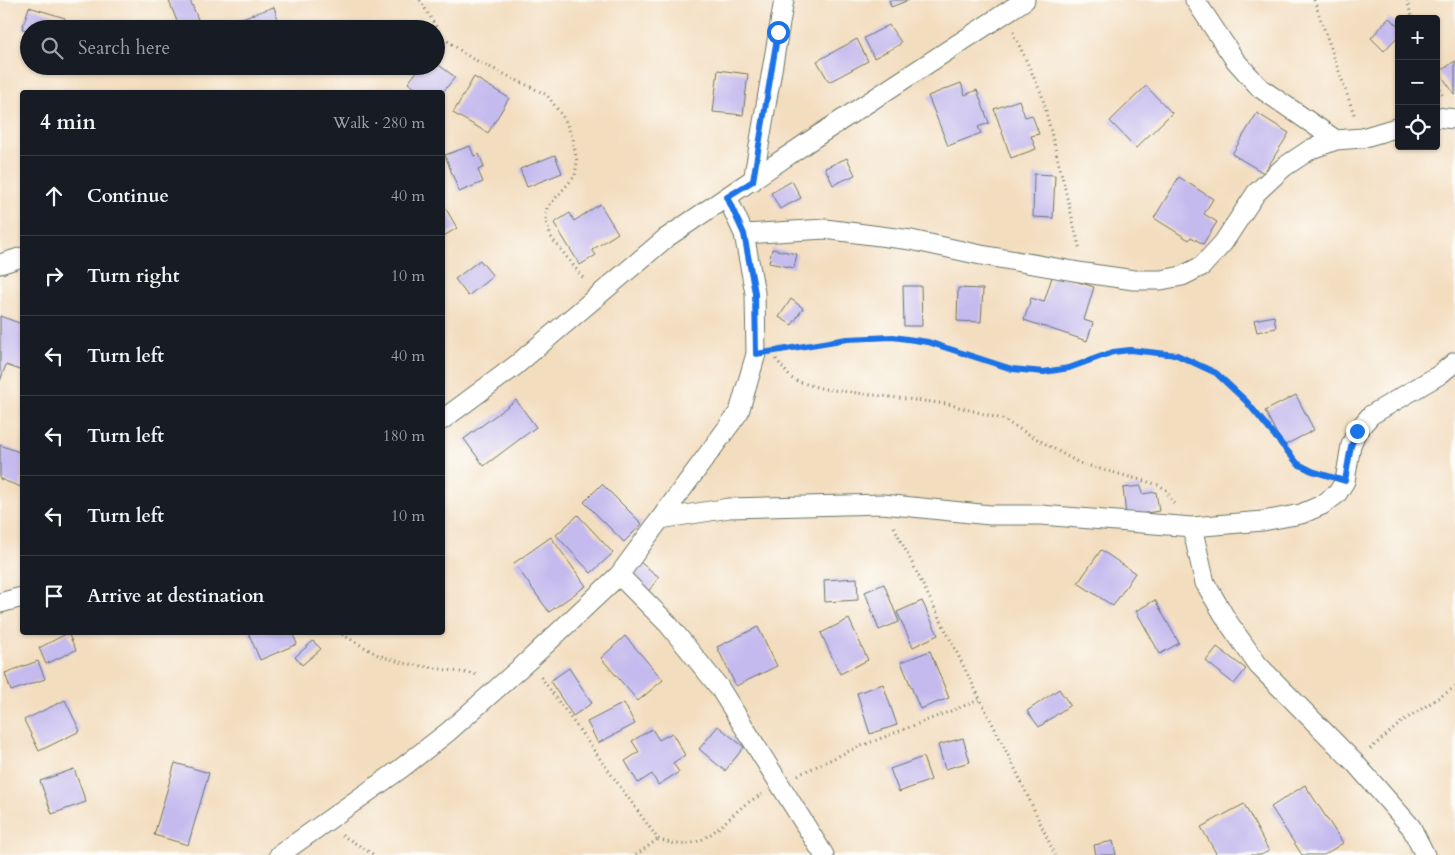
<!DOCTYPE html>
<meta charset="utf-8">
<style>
body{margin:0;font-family:Cardo,serif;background:#20242c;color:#f1f3f6}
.controls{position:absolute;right:15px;top:15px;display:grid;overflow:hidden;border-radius:5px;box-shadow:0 1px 4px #0004}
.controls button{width:45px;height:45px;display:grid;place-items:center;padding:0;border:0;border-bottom:1px solid #363941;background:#171b24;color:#f1f3f6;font:25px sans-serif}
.stop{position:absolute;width:15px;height:15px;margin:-11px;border:4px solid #1a73e8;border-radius:50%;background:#fff}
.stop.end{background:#1a73e8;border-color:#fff;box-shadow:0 1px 5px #0008}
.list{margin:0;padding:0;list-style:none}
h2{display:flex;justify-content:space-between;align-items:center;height:65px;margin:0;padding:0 20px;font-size:21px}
h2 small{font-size:16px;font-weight:400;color:#9ea1a6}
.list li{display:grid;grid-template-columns:32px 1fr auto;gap:15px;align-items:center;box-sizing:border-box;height:80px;padding:0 20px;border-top:1px solid #363941}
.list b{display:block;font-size:19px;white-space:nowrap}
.list em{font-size:16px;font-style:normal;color:#9ea1a6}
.icon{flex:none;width:28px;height:28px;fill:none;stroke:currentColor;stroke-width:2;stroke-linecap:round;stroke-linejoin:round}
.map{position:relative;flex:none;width:1455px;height:855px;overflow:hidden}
.search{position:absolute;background:#171b24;box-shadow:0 1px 4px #0004;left:20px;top:20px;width:425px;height:55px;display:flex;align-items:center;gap:12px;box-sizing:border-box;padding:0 18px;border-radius:28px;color:#9ea1a6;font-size:19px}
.panel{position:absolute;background:#171b24;box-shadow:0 1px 4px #0004;left:20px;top:90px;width:425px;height:545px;border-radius:5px}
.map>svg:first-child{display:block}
</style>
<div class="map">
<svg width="1455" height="855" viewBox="0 0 1455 855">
<rect width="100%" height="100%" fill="#fdfcf7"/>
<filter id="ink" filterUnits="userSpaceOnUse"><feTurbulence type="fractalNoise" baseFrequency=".02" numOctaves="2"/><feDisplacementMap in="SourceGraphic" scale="10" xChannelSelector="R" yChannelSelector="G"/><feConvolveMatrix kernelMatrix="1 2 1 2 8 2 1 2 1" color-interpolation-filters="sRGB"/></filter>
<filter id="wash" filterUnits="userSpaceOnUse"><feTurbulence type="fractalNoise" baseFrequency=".0096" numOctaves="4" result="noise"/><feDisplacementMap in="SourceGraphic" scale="20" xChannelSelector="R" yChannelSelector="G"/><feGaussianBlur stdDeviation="1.12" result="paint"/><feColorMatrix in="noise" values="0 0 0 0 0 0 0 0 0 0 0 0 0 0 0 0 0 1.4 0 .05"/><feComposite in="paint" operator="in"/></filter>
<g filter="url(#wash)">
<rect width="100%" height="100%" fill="#f3ddbf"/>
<g id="blocks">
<path fill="#c4baee" d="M190,0L202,29H180L169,1Z
M889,0H909L891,7Z
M29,7L65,18L62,29L29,30L22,29Z
M274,7L281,29H239L236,20Z
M1389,18L1399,26V35L1384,51L1371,38Z
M889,25L901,42L899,45L874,58L864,38Z
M857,39L868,61L829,82L817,61Z
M1455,61V95L1439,72Z
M436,63L455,77L443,92H421L408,83L421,66H436Z
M718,70L748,74L743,115L713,112Z
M474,77L509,98L488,133L453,113Z
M961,83L965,95L977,90L989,123L978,127L981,133L948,146L928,96Z
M1146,86L1172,113L1136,148L1110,121Z
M1019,100L1025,117L1032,115L1039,134L1031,136L1036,149L1011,158L994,109Z
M1257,113L1289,133L1264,173L1232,154Z
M470,146L474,156L479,154L484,167L478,170L483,182L459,192L445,155Z
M555,155L562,173L527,187L520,169Z
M847,158L855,175L833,185L825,168Z
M1034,174L1055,175L1053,218L1033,217Z
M1179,177L1213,199L1204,214L1217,222L1203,244L1191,237L1189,240L1154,218Z
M792,181L801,198L780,209L771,193Z
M442,202L457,228L442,237Z
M600,204L618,233L592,250L596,255L580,265L554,223L570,213L574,221Z
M772,249L797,254L794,268L769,263Z
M480,260L493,276L468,296L455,279Z
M1053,274L1094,287L1084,320L1093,323L1087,341L1024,320L1031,298L1044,302Z
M903,286H921L922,326H904Z
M958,288L983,289L981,322L957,321Z
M791,299L803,308L792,325L779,317Z
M0,316L22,324V364L20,370L6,365L0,381Z
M1274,316L1276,328L1257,332L1254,320Z
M1296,395L1314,430L1283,446L1265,411Z
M516,400L536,427L484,466L464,439Z
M0,445L22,453L21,487L0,479Z
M602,484L642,524L624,542L584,502Z
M1141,486L1142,494L1156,492L1159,511L1126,516L1123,488Z
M578,515L613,553L591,573L556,535Z
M551,537L586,586L549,612L514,563Z
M1101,550L1135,573L1113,606L1078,583Z
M636,559L659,577L647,593L623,575Z
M857,578L858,600L825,602L824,580Z
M884,584L899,622L879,630L865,592Z
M1155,600L1179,643L1160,654L1136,611Z
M922,601L938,635L913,647L897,612Z
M849,619L868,660L840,674L821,633Z
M758,627L777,666L736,686L717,647Z
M248,632H292L297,644L260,660Z
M68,633L76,650L46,664L39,648Z
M625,636L663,680L638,701L601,658Z
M313,641L321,649L302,665L295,657Z
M1217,647L1246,669L1234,684L1206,661Z
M930,651L949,698L920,709L901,662Z
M38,661L45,679L11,691L5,673Z
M569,668L592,703L573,716L550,681Z
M883,684L897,725L870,734L857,693Z
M1059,689L1070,705L1039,727L1027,711Z
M65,700L80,731L39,751L24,720Z
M624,703L635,724L598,743L587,722Z
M718,726L744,747L725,771L699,749Z
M652,729L659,740L672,733L685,755L673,763L679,772L658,785L652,774L638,783L625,761L639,752L632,741Z
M963,738L970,762L945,769L938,745Z
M923,757L931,780L899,792L890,769Z
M175,763L209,773L188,845L154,835Z
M74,769L86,802L52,814L40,781Z
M1305,785L1343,843L1324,855H1302L1271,807Z
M1244,804L1269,851L1261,855H1217L1201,827Z
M1113,841L1116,855H1096L1094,845Z"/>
</g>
</g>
<g filter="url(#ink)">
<use href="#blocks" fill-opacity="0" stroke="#697565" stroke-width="1"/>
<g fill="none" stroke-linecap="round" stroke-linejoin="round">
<g stroke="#697565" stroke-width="21">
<path id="street" d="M1195,0L1235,60L1260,88L1336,140
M1436,117L1455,119
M753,181L784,0
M744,234L825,229L911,240L981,255L1085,273L1134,280H1161L1182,276L1202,266L1223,243L1256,193L1284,167L1311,149L1336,140L1362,138L1399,127
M0,264L22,257
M442,420L515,366L666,238L814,138L1025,0
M660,519L729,508L883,504L990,515H1041L1192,527L1263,521L1301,514L1322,505L1337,494L1345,481L1351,445L1357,431L1371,415L1439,375L1455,362
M1192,527L1205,583L1228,622L1258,665L1355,763L1411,827L1425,855
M619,575L668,624L719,687L824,855
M0,603L22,597
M279,855L399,770L448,732L529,660L619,575L739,412L756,354L755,293L744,234L727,197"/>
</g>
<path stroke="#697565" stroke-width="3" stroke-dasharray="1 4" stroke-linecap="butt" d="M420,0L442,37L471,58L547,95L565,120L573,139L577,162L575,176L547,208L546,222L551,237L584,279
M1314,0L1355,117
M1407,0L1412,19
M1013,32L1042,95L1080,250
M1436,80L1443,96
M776,352C826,343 877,331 927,342C966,350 1003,373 1044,372C1069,371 1089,359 1113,353C1143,345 1189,356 1215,373C1258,400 1274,460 1324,475
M776,359L791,378L799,382L824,389L948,404L1002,419L1079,463L1159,485L1166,490L1174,504
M894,527L1019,777L1055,855
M338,632L378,655L403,663L479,675
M541,677L658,839C698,855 714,831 742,807C748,802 756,798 762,794
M1370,749L1403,721L1455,687
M798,775L851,750L979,700
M342,835L374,855
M636,855L658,839"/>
<use href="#street" stroke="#fff" stroke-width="19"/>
</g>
</g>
<g fill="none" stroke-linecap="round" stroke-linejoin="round" filter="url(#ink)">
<path stroke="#1a73e8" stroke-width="6" d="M778,32L753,181L727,197L744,234L755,293L756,354L847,339L893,337L928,342L1012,369L1044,372L1069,368L1113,352L1130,350L1177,355L1216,373L1246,401L1298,464L1312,471L1345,481L1351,446L1357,431"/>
</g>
</svg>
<div class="controls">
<button>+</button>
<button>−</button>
<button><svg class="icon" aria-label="locate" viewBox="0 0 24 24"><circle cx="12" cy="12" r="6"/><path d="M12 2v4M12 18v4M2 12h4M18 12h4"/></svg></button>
</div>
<div class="stop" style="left:778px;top:32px"></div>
<div class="stop end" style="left:1357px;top:431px"></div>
<div class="search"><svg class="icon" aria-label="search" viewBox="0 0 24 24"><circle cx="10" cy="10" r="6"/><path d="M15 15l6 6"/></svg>Search here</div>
<section class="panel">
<h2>4 min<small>Walk · 280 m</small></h2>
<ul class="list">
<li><svg class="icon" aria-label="ahead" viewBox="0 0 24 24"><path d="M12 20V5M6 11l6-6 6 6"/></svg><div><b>Continue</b></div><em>40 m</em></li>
<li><svg class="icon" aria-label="right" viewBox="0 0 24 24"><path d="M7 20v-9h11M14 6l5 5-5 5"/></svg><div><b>Turn right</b></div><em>10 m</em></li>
<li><svg class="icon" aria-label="left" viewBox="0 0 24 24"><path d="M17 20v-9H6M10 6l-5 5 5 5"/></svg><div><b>Turn left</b></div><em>40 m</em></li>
<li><svg class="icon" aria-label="left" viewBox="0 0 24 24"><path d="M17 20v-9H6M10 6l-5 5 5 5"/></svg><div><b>Turn left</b></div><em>180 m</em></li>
<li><svg class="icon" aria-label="left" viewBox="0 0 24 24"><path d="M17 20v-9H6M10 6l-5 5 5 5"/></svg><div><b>Turn left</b></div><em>10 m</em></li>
<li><svg class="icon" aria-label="arrive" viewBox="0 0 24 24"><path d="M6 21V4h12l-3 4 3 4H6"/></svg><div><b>Arrive at destination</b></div></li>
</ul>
</section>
</div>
